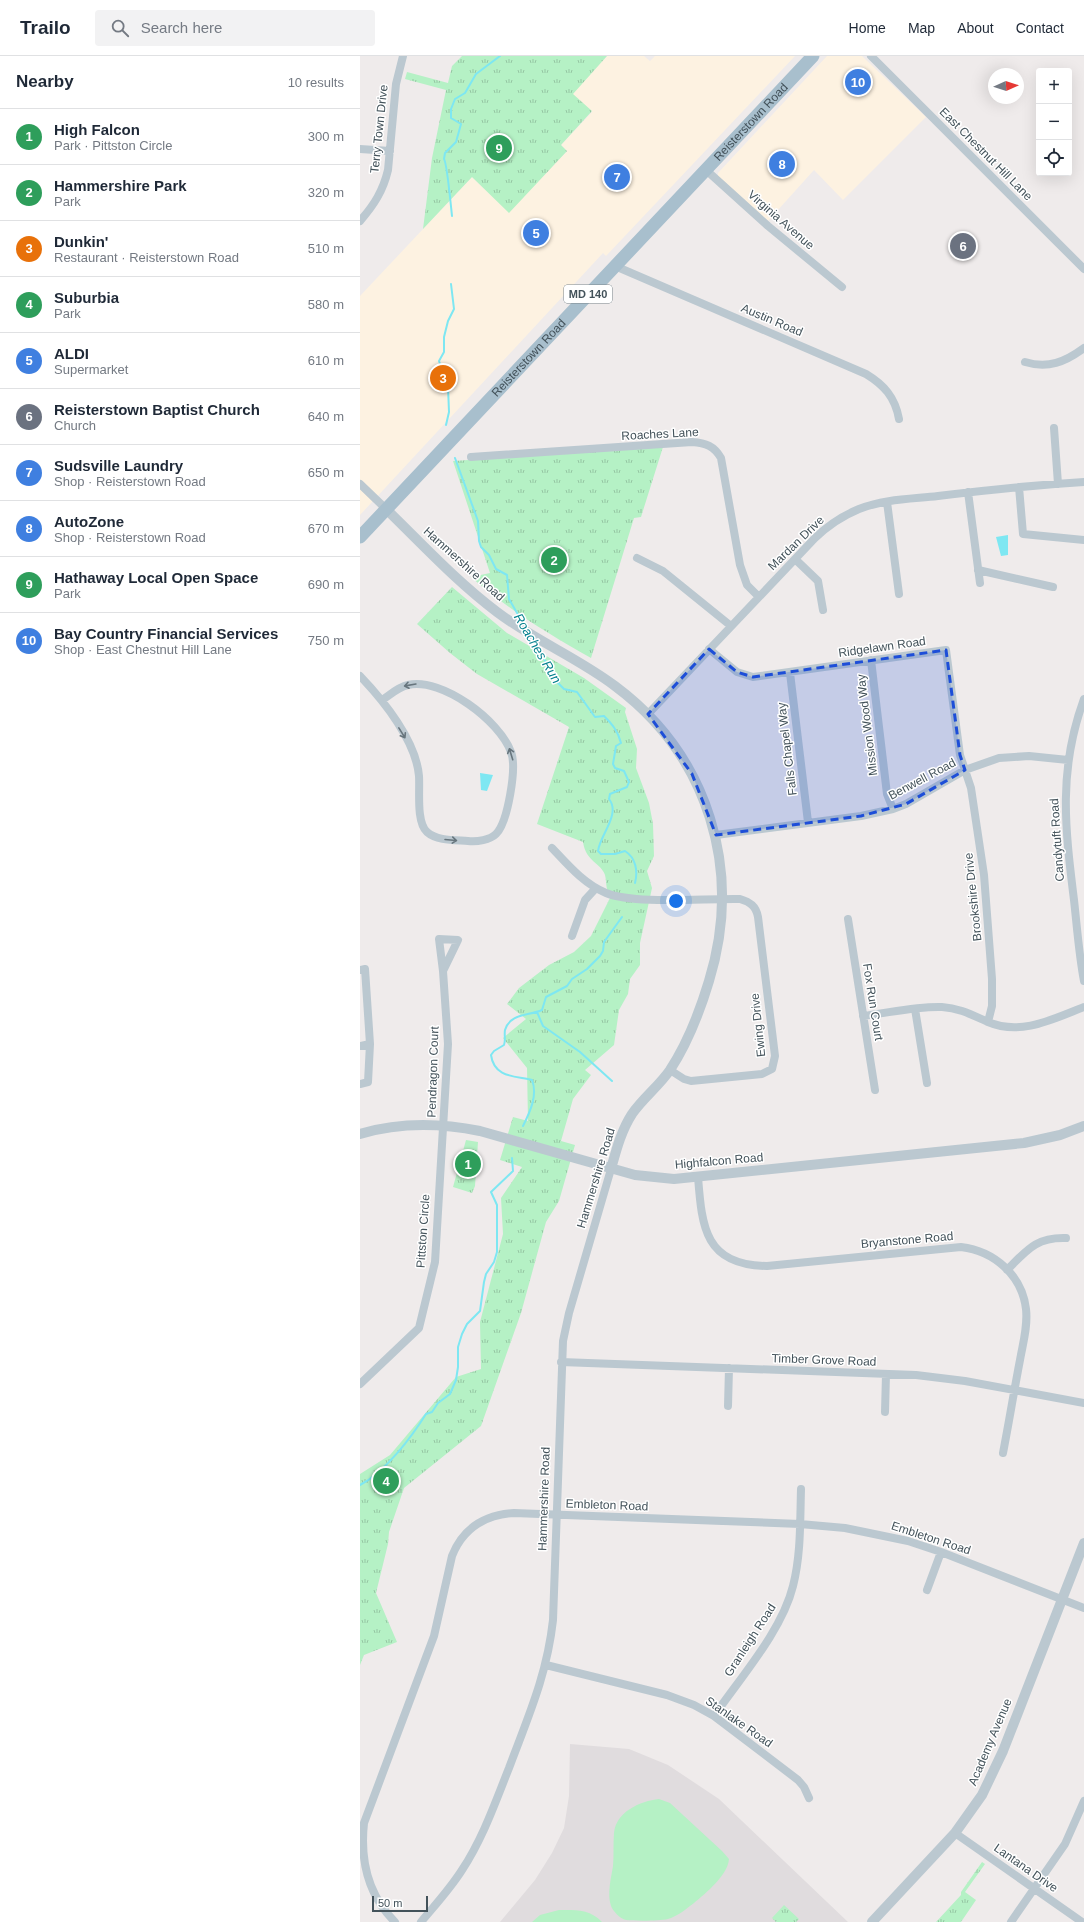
<!DOCTYPE html>
<meta charset="utf-8">
<style>
body{margin:0;font-family:Helvetica,sans-serif;background:#f2f2f3;color:#1f2937}
.controls{position:absolute;right:12px;top:12px;display:grid;overflow:hidden;border-radius:4px;box-shadow:0 4px 16px #0002}
.controls button{width:36px;height:36px;display:grid;place-items:center;padding:0;border:0;border-bottom:1px solid #e0e1e3;background:#fff;color:#1f2937;font:20px sans-serif}
.compass{position:absolute;left:628px;top:12px;width:36px;height:36px;border-radius:50%;background:#fff;box-shadow:0 4px 16px #0002;rotate:87deg}
.scale{position:absolute;left:12px;bottom:10px;width:56px;box-sizing:border-box;padding-left:4px;border:2px solid #43525a;border-top:0;font-size:11px;line-height:14px;white-space:nowrap;color:#43525a;-webkit-text-stroke:3px #fff;paint-order:stroke}
.you{position:absolute;left:316px;top:845px;width:14px;height:14px;margin:-10px;border:3px solid #fff;border-radius:50%;background:#1a73e8;box-shadow:0 0 0 6px #1a73e833}
.badge{display:grid;place-items:center;width:26px;height:26px;border-radius:50%;background:#0c85e8;color:#fff;font-size:13px;font-weight:700}
.pin{position:absolute;translate:-50% -50%;border:2px solid #fff;box-shadow:0 1px 4px #0006}
.list{margin:0;padding:0;list-style:none}
h2{display:flex;justify-content:space-between;align-items:center;height:52px;margin:0;padding:0 16px;font-size:17px}
h2 small{font-size:13px;font-weight:400;color:#747a83}
.list li{display:grid;grid-template-columns:26px 1fr auto;gap:12px;align-items:center;box-sizing:border-box;height:56px;padding:0 16px;border-top:1px solid #e0e1e3}
.list b{display:block;font-size:15px;white-space:nowrap}
.list p{margin:0;font-size:13px;white-space:nowrap;color:#747a83}
.list em{font-size:13px;font-style:normal;color:#747a83}
.icon{flex:none;width:22px;height:22px;fill:none;stroke:currentColor;stroke-width:2;stroke-linecap:round;stroke-linejoin:round}
.map{position:relative;flex:none;width:724px;height:1866px;overflow:hidden}
header{display:flex;align-items:center;gap:24px;box-sizing:border-box;height:56px;padding:0 20px;background:#fff;border-bottom:1px solid #e0e1e3}
header strong{font-size:19px}
nav{display:flex;gap:22px;margin-inline-start:auto;font-size:14px}
.search{width:280px;height:36px;background:#f2f2f3;display:flex;align-items:center;gap:10px;box-sizing:border-box;padding:0 14px;border-radius:4px;color:#747a83;font-size:15px}
main{display:flex}
aside{flex:1;background:#fff}
.map>svg:first-child{display:block}
</style>
<header>
<strong>Trailo</strong>
<div class="search"><svg class="icon" aria-label="search" viewBox="0 0 24 24"><circle cx="10" cy="10" r="6"/><path d="M15 15l6 6"/></svg>Search here</div>
<nav><a>Home</a><a>Map</a><a>About</a><a>Contact</a></nav>
</header>
<main>
<aside>
<h2>Nearby<small>10 results</small></h2>
<ul class="list">
<li><span class="badge" style="background:#2e9e5b">1</span><div><b>High Falcon</b><p>Park · Pittston Circle</p></div><em>300 m</em></li>
<li><span class="badge" style="background:#2e9e5b">2</span><div><b>Hammershire Park</b><p>Park</p></div><em>320 m</em></li>
<li><span class="badge" style="background:#e8710a">3</span><div><b>Dunkin'</b><p>Restaurant · Reisterstown Road</p></div><em>510 m</em></li>
<li><span class="badge" style="background:#2e9e5b">4</span><div><b>Suburbia</b><p>Park</p></div><em>580 m</em></li>
<li><span class="badge" style="background:#3f7fe0">5</span><div><b>ALDI</b><p>Supermarket</p></div><em>610 m</em></li>
<li><span class="badge" style="background:#6b7280">6</span><div><b>Reisterstown Baptist Church</b><p>Church</p></div><em>640 m</em></li>
<li><span class="badge" style="background:#3f7fe0">7</span><div><b>Sudsville Laundry</b><p>Shop · Reisterstown Road</p></div><em>650 m</em></li>
<li><span class="badge" style="background:#3f7fe0">8</span><div><b>AutoZone</b><p>Shop · Reisterstown Road</p></div><em>670 m</em></li>
<li><span class="badge" style="background:#2e9e5b">9</span><div><b>Hathaway Local Open Space</b><p>Park</p></div><em>690 m</em></li>
<li><span class="badge" style="background:#3f7fe0">10</span><div><b>Bay Country Financial Services</b><p>Shop · East Chestnut Hill Lane</p></div><em>750 m</em></li>
</ul>
</aside>
<div class="map">
<svg width="724" height="1866" viewBox="0 0 724 1866">
<defs>
<pattern id="grass-tufts" width="24" height="20" patternUnits="userSpaceOnUse"><rect width="24" height="20" fill="#b5f1c5"/><path d="M3 7l-1-3M5 7V3M7 7l1-3M15 17l-1-3M17 17v-4M19 17l1-3" fill="none" stroke="#95c6a3"/></pattern>
</defs>
<rect width="100%" height="100%" fill="#efebeb"/>
<path fill="#fdf2e1" d="M247,0H284L290,5L295,0H435L246,200L243,197L0,459V240L112,121L149,156L207,95L201,89L232,56L212,38Z
M467,0H502L566,61L483,144L454,114L408,165L388,149L358,121V117Z"/>
<path fill="#e0dcde" d="M210,1688L269,1693L308,1709L359,1743L488,1866H140L175,1824L192,1797L204,1772L209,1740Z"/>
<path fill="url(#grass-tufts)" d="M102,0H247L213,38L232,55L201,89L207,95L149,157L112,121L63,173L72,102L86,34L45,23L47,16L88,27L92,10Z
M303,391L281,461L274,462L231,602C187,577 149,554 111,521L130,517L93,405Z
M92,531L147,577L224,622L266,652L265,656L277,693L276,712L289,747L293,768L294,800L287,815L292,832L280,887V909L270,923L268,938L259,954L254,989L225,1014L231,1019L213,1043L201,1085L215,1089L199,1145L186,1166L161,1257L121,1370L44,1432L29,1476L28,1488L16,1537L37,1586L4,1599L0,1609V1418L30,1399L96,1321L121,1313L120,1266L143,1178L141,1142L162,1111L140,1104L153,1061L168,1065L167,1012L143,982L166,963L147,948L159,932L189,909L214,896L231,880L251,840C245,834 247,827 245,819C241,807 226,806 223,786L177,768L209,671L117,618L90,597L57,568Z
M106,1084L118,1086L115,1130L112,1137L93,1131Z
M622,1806L625,1808L605,1836L616,1844L601,1866H576L601,1839V1836Z
M424,1849L439,1863L436,1866H416L412,1862Z"/>
<path fill="#b5f1c5" d="M299,1743L310,1747L362,1795L369,1803C368,1819 346,1837 334,1847C326,1853 318,1860 308,1863C299,1865 275,1865 266,1864C260,1863 253,1855 251,1850C247,1838 251,1822 253,1810C254,1799 253,1788 254,1777C256,1756 280,1745 299,1743Z
M199,1854C216,1854 230,1853 242,1866H172L180,1859Z"/>
<path fill="#7ee7f2" d="M648,479V499L641,500L636,481Z
M120,717L133,719L127,735L121,734Z"/>
<g fill="none" stroke-linecap="round" stroke-linejoin="round">
<path stroke="#7ee7f2" stroke-width="2" d="M92,160C91,151 87,107 84,103L85,97L96,86L101,68L91,62V53L95,43L105,37L116,18L140,0
M86,369L89,356L88,331L79,305L84,296V281L88,265L94,253L91,228
M95,402L118,465L119,485L121,491L129,499L136,513L147,519L149,543L164,569
M174,586L198,627L204,633L217,636L235,661L244,660C252,668 258,675 261,687L256,690L253,708L255,712L264,715L269,726L267,731L250,738L249,743C261,758 240,779 238,795L241,798H255L265,795C276,802 278,815 275,827
M177,956L183,970L220,996L252,1025
M163,1070C170,1056 178,1039 172,1024C156,1020 134,1022 131,999L134,995L144,989C146,984 144,979 145,974C150,957 169,960 182,954L186,941L207,930L212,923L227,913L240,900L243,895L244,886L262,861
M0,1429C25,1416 51,1382 66,1358L72,1356L78,1347L90,1338L96,1324L98,1311V1291L102,1278L107,1268L120,1255L124,1226L126,1218L134,1206L137,1196V1149L131,1136L153,1115L152,1102"/>
<path stroke="#bbc8d0" stroke-width="8" d="M511,0L724,213
M0,93L30,95
M346,114L408,170L482,231
M0,165C14,149 23,135 28,114L36,28L43,0
M255,210L506,318C524,329 535,341 539,363
M665,306C688,313 705,306 724,292
M694,372L698,428
M111,401L332,386C346,387 354,390 361,402L380,509L387,529L399,541
M0,428L26,453
M659,431L663,478L724,484
M608,436L620,527
M527,446L539,538
M277,502L303,515L371,570
M435,503L458,525L463,554
M618,514L693,531
M349,593L377,616L393,621L586,594L600,699L611,732L624,819L632,923V950L628,966
M511,604L527,738L533,753
M430,617L448,766
M0,620C24,645 56,685 59,720C60,735 56,766 67,776C77,785 95,784 108,785C117,786 130,784 136,778C148,766 157,711 151,696C140,665 82,621 48,629C38,631 30,639 22,644
M724,643C698,714 705,771 714,844C717,871 719,899 724,925
M288,658L454,483C467,470 482,460 499,453C524,443 552,443 578,440C626,434 675,429 724,426
M356,779L501,760L533,753L546,748L605,714L639,702L669,700L708,704
M192,792C208,809 224,828 246,837C276,849 345,842 380,843C390,846 396,850 398,861L415,1000L412,1013L402,1018L331,1025L324,1023L310,1014
M488,863L515,1034
M212,880L225,844L236,832
M0,914L5,913L10,988L8,1026L0,1028
M555,953L567,1027
M503,960C529,957 556,950 582,951C599,952 612,959 628,966C661,980 693,963 724,951
M0,990L10,988
M338,1121C342,1172 345,1209 407,1210L601,1191C634,1195 662,1219 666,1253C668,1270 663,1287 660,1304C654,1335 649,1366 643,1397
M647,1214C667,1194 676,1181 706,1182
M201,1306L556,1319L605,1325L724,1347
M0,1328L59,1272L75,1206L88,988L83,915L98,884L79,883L83,915
M368,1350L369,1312
M525,1356L526,1318
M567,1534L581,1496
M186,1609L307,1639L334,1649L354,1660L438,1724L444,1731L449,1742
M354,1660C380,1622 422,1575 433,1530C441,1499 440,1466 441,1433
M595,1777L722,1866
M35,1866C8,1839 0,1804 4,1767L74,1580L92,1500C103,1472 125,1459 154,1457L440,1468L485,1472L548,1485L581,1496L724,1552
M61,1866C75,1849 90,1833 102,1814C123,1782 135,1747 149,1712C168,1661 187,1619 193,1564L203,1285L209,1257L251,1113
M651,1866L705,1788L724,1745"/>
<path stroke="#bbc8d0" stroke-width="10" d="M26,453C62,488 97,526 137,556C174,584 218,602 255,630C349,700 383,814 349,925C340,955 327,988 310,1014C299,1030 283,1042 272,1058C261,1075 256,1095 251,1113
M0,1078C40,1066 80,1067 120,1075L275,1119L314,1123L664,1087L700,1079L724,1070
M512,1866L595,1777L622,1739L643,1695L724,1487"/>
<path stroke="#a8bfcd" stroke-width="13" id="s1" d="M0,481L453,0"/>
</g>
<defs><path id="oneway-shaft" d="M-6 0H5M1.5-3L5.5 0L1.5 3" fill="none" stroke-width="1.6" stroke-linecap="round" stroke-linejoin="round"/></defs>
<g stroke="#67757d">
<use href="#oneway-shaft" transform="translate(50 629) rotate(170)"/>
<use href="#oneway-shaft" transform="translate(42 677) rotate(58)"/>
<use href="#oneway-shaft" transform="translate(151 698) rotate(-107)"/>
<use href="#oneway-shaft" transform="translate(91 784) rotate(5)"/>
</g>
<path fill="#1d4ed8" fill-opacity="0.2" stroke="#1d4ed8" stroke-width="3" stroke-dasharray="8 5" stroke-linejoin="round" d="M349,593L377,616L393,621L586,594L600,699L605,714L546,748L501,760L356,779L332,718L288,658Z"/>
<g text-anchor="middle" stroke-width="3" stroke-linejoin="round" paint-order="stroke">
<rect fill="#fff" stroke="#7b868c" stroke-width="1" x="204" y="229" width="48" height="18" rx="3"/>
<g font-size="11" font-weight="bold" fill="#43525a">
<text x="228" y="242">MD 140</text>
</g>
<g font-size="12" fill="#43525a" stroke="#fff">
<text dy="4" stroke="none"><textPath href="#s1" startOffset="570">Reisterstown Road</textPath></text>
<text transform="translate(19 73) rotate(-84)" y="4">Terry Town Drive</text>
<text transform="translate(626 98) rotate(45)" y="4">East Chestnut Hill Lane</text>
<text transform="translate(421 164) rotate(41)" y="4">Virginia Avenue</text>
<text transform="translate(412 264) rotate(23)" y="4">Austin Road</text>
<text dy="4" stroke="none"><textPath href="#s1" startOffset="246">Reisterstown Road</textPath></text>
<text transform="translate(300 378) rotate(-3)" y="4">Roaches Lane</text>
<text transform="translate(436 487) rotate(-44)" y="4">Mardan Drive</text>
<text transform="translate(104 508) rotate(42)" y="4">Hammershire Road</text>
<text transform="translate(522 591) rotate(-8)" y="4">Ridgelawn Road</text>
<text transform="translate(507 669) rotate(-97)" y="4">Mission Wood Way</text>
<text transform="translate(427 693) rotate(-97)" y="4">Falls Chapel Way</text>
<text transform="translate(562 723) rotate(-28)" y="4">Benwell Road</text>
<text transform="translate(697 784) rotate(-94)" y="4">Candytuft Road</text>
<text transform="translate(613 841) rotate(-96)" y="4">Brookshire Drive</text>
<text transform="translate(513 946) rotate(81)" y="4">Fox Run Court</text>
<text transform="translate(398 969) rotate(-96)" y="4">Ewing Drive</text>
<text transform="translate(73 1016) rotate(-88)" y="4">Pendragon Court</text>
<text transform="translate(359 1105) rotate(-5)" y="4">Highfalcon Road</text>
<text transform="translate(236 1122) rotate(-73)" y="4">Hammershire Road</text>
<text transform="translate(63 1175) rotate(-86)" y="4">Pittston Circle</text>
<text transform="translate(547 1184) rotate(-5)" y="4">Bryanstone Road</text>
<text transform="translate(464 1304) rotate(2)" y="4">Timber Grove Road</text>
<text transform="translate(184 1443) rotate(-88)" y="4">Hammershire Road</text>
<text transform="translate(247 1449) rotate(2)" y="4">Embleton Road</text>
<text transform="translate(571 1482) rotate(18)" y="4">Embleton Road</text>
<text transform="translate(390 1584) rotate(-57)" y="4">Granleigh Road</text>
<text transform="translate(379 1666) rotate(35)" y="4">Stanlake Road</text>
<text transform="translate(630 1686) rotate(-67)" y="4">Academy Avenue</text>
<text transform="translate(666 1812) rotate(35)" y="4">Lantana Drive</text>
</g>
<g font-size="13" font-style="italic" fill="#05818f" stroke="#fff">
<text transform="translate(178 592) rotate(59)" y="5">Roaches Run</text>
</g>
</g>
</svg>
<div class="controls">
<button>+</button>
<button>−</button>
<button><svg class="icon" aria-label="locate" viewBox="0 0 24 24"><circle cx="12" cy="12" r="6"/><path d="M12 2v4M12 18v4M2 12h4M18 12h4"/></svg></button>
</div>
<svg class="compass" viewBox="-18 -18 36 36"><path d="M0-13l5 13h-10z" fill="#e53935"/><path d="M0 13l5-13h-10z" fill="#747a83"/></svg>
<div class="scale">50 m</div>
<div class="you"></div>
<div class="pin badge" style="left:108px;top:1108px;background:#2e9e5b">1</div>
<div class="pin badge" style="left:194px;top:504px;background:#2e9e5b">2</div>
<div class="pin badge" style="left:83px;top:322px;background:#e8710a">3</div>
<div class="pin badge" style="left:26px;top:1425px;background:#2e9e5b">4</div>
<div class="pin badge" style="left:176px;top:177px;background:#3f7fe0">5</div>
<div class="pin badge" style="left:603px;top:190px;background:#6b7280">6</div>
<div class="pin badge" style="left:257px;top:121px;background:#3f7fe0">7</div>
<div class="pin badge" style="left:422px;top:108px;background:#3f7fe0">8</div>
<div class="pin badge" style="left:139px;top:92px;background:#2e9e5b">9</div>
<div class="pin badge" style="left:498px;top:26px;background:#3f7fe0">10</div>
</div>
</main>
